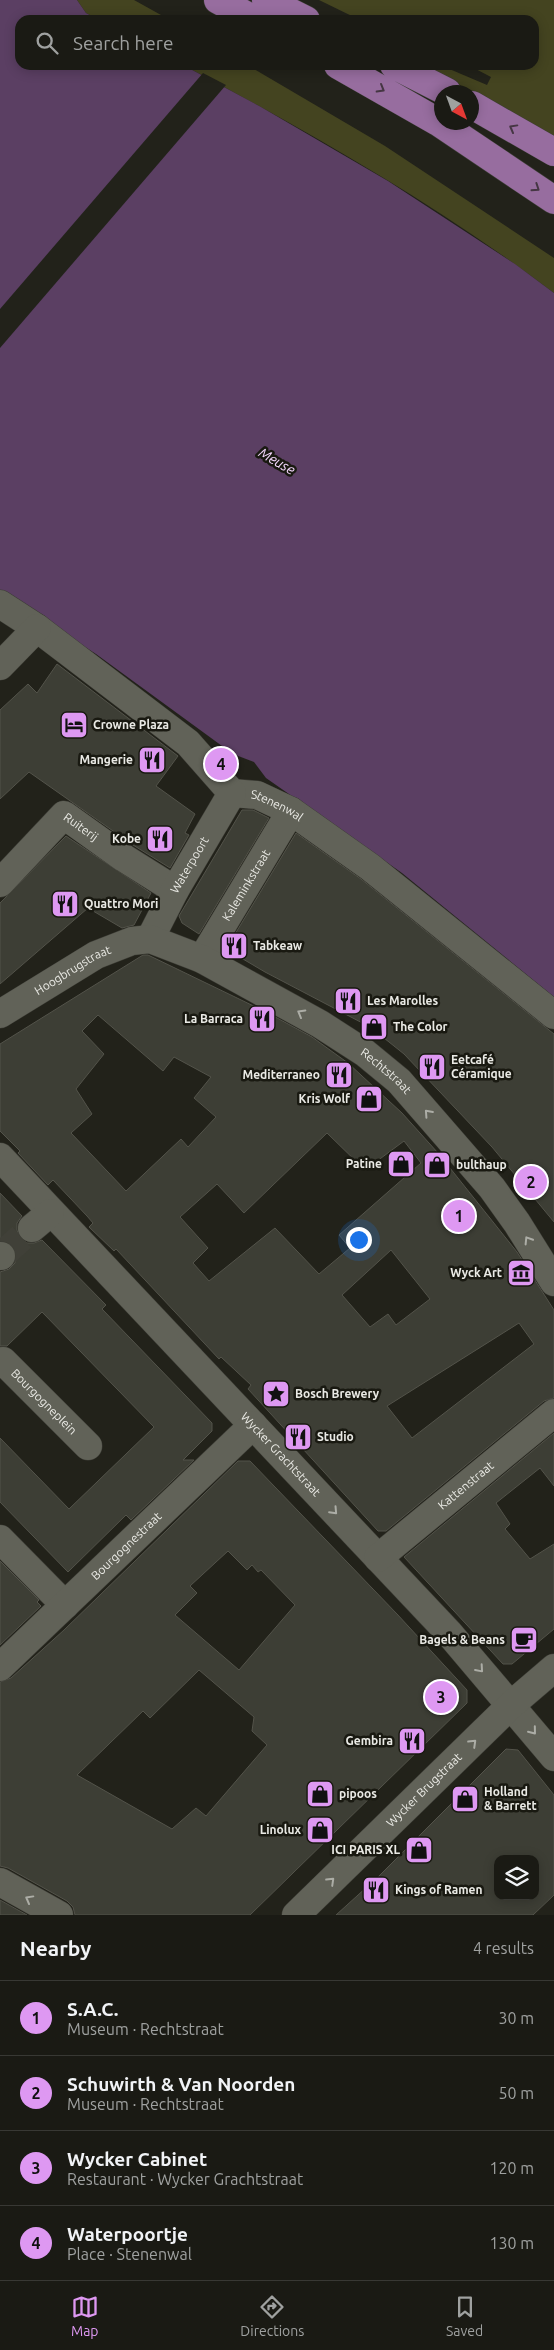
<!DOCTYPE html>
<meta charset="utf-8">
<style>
body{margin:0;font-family:Ubuntu,sans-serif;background:#23231d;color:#f1f3f6}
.controls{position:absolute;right:15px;bottom:15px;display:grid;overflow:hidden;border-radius:10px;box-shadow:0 2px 12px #0003}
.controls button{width:45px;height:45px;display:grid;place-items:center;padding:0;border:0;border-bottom:1px solid #383834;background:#1a1a14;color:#f1f3f6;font:25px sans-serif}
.compass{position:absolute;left:434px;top:85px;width:45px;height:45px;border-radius:50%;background:#1a1a14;box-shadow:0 2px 12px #0003;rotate:139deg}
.you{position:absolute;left:358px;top:1239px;width:18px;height:18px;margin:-12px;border:4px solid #fff;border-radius:50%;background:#1a73e8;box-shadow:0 0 0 8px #1a73e833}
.badge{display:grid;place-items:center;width:32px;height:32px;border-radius:50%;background:#de98f2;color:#111;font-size:16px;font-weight:700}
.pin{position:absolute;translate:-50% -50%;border:2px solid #fff;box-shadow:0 1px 5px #0006}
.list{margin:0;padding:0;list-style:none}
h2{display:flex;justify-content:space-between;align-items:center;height:65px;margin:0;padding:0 20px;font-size:21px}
h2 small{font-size:16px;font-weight:400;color:#9fa1a0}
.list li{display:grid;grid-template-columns:32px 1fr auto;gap:15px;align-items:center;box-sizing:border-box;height:75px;padding:0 20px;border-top:1px solid #383834}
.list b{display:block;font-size:19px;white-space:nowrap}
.list p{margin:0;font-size:16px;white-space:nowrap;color:#9fa1a0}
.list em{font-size:16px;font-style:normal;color:#9fa1a0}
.icon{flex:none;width:28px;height:28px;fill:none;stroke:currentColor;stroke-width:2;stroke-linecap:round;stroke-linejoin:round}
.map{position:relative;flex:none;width:554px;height:1915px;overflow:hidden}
.search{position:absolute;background:#1a1a14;box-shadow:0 2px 12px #0003;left:15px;right:15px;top:15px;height:55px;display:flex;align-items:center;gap:12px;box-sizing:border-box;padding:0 18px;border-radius:15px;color:#9fa1a0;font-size:19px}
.sheet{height:365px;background:#1a1a14}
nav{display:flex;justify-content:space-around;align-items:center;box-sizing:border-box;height:70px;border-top:1px solid #383834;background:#1a1a14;font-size:14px;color:#9fa1a0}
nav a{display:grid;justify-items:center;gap:2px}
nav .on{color:#de98f2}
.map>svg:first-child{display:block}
</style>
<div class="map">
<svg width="554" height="1915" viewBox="0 0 554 1915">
<rect width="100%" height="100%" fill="#22221a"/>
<path fill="#444420" d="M77,0H134L170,20H99L86,13Z
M319,0H554V137L482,96L418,65H440L487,85L491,77L468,65H534V20H360Z
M183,65H247L385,146L554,258V293C438,205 311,133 183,65Z"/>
<path fill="#5b3f63" d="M0,0H77L86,13L99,20H20V65H183L261,107L388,181L515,264L554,293V997L402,873L266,778L254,762L233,754L96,654L0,593Z"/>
<path fill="#22221a" d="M203,73L226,85L0,348V309Z"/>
<path fill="#3d3e35" stroke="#53534a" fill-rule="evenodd" d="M57,664L178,756L156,786L195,814L185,833L189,835L170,868L133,845L29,772L0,799V710L28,684L37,693Z
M242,810H253L269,818L199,934L182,923L179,916Z
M296,833L361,879L554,1034V1222L492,1147L404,1054L389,1042L370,1027L265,972L226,949Z
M66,836L151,893L134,925L122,928L88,908L0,984V903Z
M143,955H148L266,1012L312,1037L348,1063L402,1113L438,1153L517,1252L554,1310V1398L544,1401L386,1531H378L248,1389L251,1385L221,1357L219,1359L116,1249L114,1251L89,1227L93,1223L87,1216L53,1180L48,1185L18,1153L20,1151L0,1131V1044ZM98,1015L163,1071L174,1057L211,1077L194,1098L216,1117L188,1147L181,1139L126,1191L71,1133L92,1114L76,1089L104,1054L82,1031ZM327,1133L365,1170L404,1141L421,1163L339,1235L350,1248L319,1274L275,1228L209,1281L193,1263L208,1248L180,1217L217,1184L244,1213ZM391,1250L430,1299L396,1325L388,1314L370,1327L342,1295ZM519,1323L534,1344L412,1438L387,1406Z
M0,1193L22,1216L17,1223V1230L20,1238L27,1243H34L42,1240L106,1305L102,1309L212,1423V1431L183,1460H194L131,1520L126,1515L68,1572L0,1502V1438L69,1509L154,1427L42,1312L7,1346H0V1272L9,1269L15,1263L17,1256L15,1249L9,1243L0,1240Z
M554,1433V1486L540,1468L496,1503L510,1524L505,1529L530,1559L554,1544V1629L512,1664H503L404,1557Z
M238,1461H250L397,1614L467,1690V1703L250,1915H75L73,1907L67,1901L8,1868L0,1866V1682L11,1678L64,1630ZM228,1551L247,1570L252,1565L258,1572L261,1570L295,1605L239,1670L175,1615L197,1593L190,1586ZM199,1670L254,1717L252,1731L267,1745L206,1816L196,1808L172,1829L77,1775L143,1711L150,1718Z
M0,1561L39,1600L37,1602L41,1606L0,1645Z
M506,1749L518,1750L554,1795V1895L533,1915H336L379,1876ZM498,1859H535V1896H498Z
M0,1900L27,1915H0Z"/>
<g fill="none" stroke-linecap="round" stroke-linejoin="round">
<path stroke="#404038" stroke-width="28" stroke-dasharray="28 14" stroke-linecap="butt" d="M1,1256L32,1228"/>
<g stroke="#3d3d36" stroke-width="29">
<g id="minor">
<path id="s1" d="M0,604L37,628L188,743L232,793L257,795L291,811L370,867L554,1015"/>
<path d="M0,666L37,628"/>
<path id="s2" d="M0,883L64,815L124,858L175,890"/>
<path id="s3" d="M150,939L175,890L232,793"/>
<path id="s4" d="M202,959L291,811"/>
<path id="s5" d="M0,1014L96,955L132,941L150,939L202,959L320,1024L365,1053L399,1081L492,1188L517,1223L554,1282"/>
<path id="s6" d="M0,1157L449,1633L554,1757"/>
<path d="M32,1228L50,1213"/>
<path d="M0,1256H1"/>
<path id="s7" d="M0,1364L3,1361L88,1446"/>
<path d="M0,1539L65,1605"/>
<path id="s8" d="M378,1558L554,1413"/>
<path id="s9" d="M0,1667L253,1425"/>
<path d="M0,1882L59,1915"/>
<path id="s10" d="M296,1915L511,1705L554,1668"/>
</g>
</g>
<g stroke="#3d3d36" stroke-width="29">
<path id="major" d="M218,0L255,20
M266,0L306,20
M338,65L438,122L554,200
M394,65L447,92
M472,105L554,152"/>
</g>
<use href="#minor" stroke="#616258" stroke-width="28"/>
<use href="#major" stroke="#976d9f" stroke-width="28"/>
</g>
<defs><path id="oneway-chevron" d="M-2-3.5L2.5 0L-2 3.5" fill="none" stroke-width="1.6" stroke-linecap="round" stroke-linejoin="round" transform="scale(1.25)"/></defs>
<g stroke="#453643">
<use href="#oneway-chevron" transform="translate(381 89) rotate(30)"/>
<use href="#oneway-chevron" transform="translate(513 128) rotate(-151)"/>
<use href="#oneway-chevron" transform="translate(536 188) rotate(34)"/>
</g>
<g stroke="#acada6">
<use href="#oneway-chevron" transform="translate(301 1013) rotate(-150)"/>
<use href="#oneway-chevron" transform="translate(428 1113) rotate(-132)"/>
<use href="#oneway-chevron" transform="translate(528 1240) rotate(-122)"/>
<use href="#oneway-chevron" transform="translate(334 1511) rotate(47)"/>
<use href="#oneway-chevron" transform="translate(480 1669) rotate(49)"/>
<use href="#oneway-chevron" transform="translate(533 1731) rotate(51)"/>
<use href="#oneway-chevron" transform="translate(473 1743) rotate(-44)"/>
<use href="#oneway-chevron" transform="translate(331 1881) rotate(-44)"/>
<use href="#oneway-chevron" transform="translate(29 1899) rotate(-151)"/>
</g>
<defs>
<g id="hotel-square" transform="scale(1.4375)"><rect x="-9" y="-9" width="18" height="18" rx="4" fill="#de98f2" stroke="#191911"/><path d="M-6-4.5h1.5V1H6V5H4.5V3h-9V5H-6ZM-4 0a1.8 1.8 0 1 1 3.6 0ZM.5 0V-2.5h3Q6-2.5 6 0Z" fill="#111"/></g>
<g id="restaurant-square" transform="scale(1.4375)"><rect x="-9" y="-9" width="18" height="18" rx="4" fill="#de98f2" stroke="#191911"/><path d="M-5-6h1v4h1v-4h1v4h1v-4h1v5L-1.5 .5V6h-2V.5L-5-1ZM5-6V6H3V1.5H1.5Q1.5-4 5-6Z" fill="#111"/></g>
<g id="shop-square" transform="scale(1.4375)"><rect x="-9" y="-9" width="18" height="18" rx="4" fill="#de98f2" stroke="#191911"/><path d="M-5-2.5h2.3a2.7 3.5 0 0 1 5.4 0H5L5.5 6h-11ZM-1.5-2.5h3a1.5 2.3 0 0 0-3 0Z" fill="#111"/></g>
<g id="museum-square" transform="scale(1.4375)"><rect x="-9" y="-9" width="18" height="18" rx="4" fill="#de98f2" stroke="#191911"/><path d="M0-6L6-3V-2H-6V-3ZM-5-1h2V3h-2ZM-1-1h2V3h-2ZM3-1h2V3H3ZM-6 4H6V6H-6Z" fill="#111"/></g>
<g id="sight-square" transform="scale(1.4375)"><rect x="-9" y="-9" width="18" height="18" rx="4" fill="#de98f2" stroke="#191911"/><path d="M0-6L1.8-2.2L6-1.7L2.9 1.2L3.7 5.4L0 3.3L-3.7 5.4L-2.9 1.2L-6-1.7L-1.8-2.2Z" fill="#111"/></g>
<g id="cafe-square" transform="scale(1.4375)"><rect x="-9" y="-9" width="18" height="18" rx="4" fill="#de98f2" stroke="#191911"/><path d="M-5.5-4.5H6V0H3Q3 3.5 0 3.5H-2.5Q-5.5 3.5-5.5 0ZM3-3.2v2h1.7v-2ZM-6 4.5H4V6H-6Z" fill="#111"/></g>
</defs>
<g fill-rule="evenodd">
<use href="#hotel-square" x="74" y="725"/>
<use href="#restaurant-square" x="152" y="760"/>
<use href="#restaurant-square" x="160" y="839"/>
<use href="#restaurant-square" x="65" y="904"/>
<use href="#restaurant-square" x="234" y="946"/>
<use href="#restaurant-square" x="348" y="1001"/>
<use href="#restaurant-square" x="262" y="1019"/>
<use href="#shop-square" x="374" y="1027"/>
<use href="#restaurant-square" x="432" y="1067"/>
<use href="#restaurant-square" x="339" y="1075"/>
<use href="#shop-square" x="369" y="1099"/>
<use href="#shop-square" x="401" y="1164"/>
<use href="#shop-square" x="437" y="1165"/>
<use href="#museum-square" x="521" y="1273"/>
<use href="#sight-square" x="276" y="1394"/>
<use href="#restaurant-square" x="298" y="1437"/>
<use href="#cafe-square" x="524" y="1640"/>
<use href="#restaurant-square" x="412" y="1741"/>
<use href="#shop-square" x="320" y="1794"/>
<use href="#shop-square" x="465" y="1799"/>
<use href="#shop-square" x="320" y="1830"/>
<use href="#shop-square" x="419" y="1850"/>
<use href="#restaurant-square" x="376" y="1890"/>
</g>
<g text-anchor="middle" stroke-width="5" stroke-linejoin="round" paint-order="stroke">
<g font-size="12" font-weight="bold" fill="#eaeae5" stroke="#191911" text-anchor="start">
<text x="93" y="729">Crowne Plaza</text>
<text x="133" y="764" text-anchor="end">Mangerie</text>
<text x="141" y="843" text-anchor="end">Kobe</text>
<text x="84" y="908">Quattro Mori</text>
<text x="253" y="950">Tabkeaw</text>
<text x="367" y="1005">Les Marolles</text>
<text x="243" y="1023" text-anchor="end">La Barraca</text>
<text x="393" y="1031">The Color</text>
<text x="451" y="1064">Eetcafé<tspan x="451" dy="14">Céramique</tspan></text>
<text x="320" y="1079" text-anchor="end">Mediterraneo</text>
<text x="350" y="1103" text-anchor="end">Kris Wolf</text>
<text x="382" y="1168" text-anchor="end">Patine</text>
<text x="456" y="1169">bulthaup</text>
<text x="502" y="1277" text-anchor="end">Wyck Art</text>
<text x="295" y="1398">Bosch Brewery</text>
<text x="317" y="1441">Studio</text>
<text x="505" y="1644" text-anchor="end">Bagels &amp; Beans</text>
<text x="393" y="1745" text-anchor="end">Gembira</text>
<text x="484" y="1796">Holland<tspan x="484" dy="14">&amp; Barrett</tspan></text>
<text x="339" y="1798">pipoos</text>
<text x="301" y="1834" text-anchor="end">Linolux</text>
<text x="400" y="1854" text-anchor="end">ICI PARIS XL</text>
<text x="395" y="1894">Kings of Ramen</text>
</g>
<g font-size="12" fill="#eaeae5" stroke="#191911">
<text dy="4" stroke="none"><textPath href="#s1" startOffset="348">Stenenwal</textPath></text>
<text dy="4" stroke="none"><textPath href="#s2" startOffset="114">Ruiterij</textPath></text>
<text dy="4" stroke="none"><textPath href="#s3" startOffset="84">Waterpoort</textPath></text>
<text dy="4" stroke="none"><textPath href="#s4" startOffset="86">Kaleminkstraat</textPath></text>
<text dy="4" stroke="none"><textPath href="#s5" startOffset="85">Hoogbrugstraat</textPath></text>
<text dy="4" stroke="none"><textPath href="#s5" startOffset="441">Rechtstraat</textPath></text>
<text dy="4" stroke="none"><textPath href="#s7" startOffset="62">Bourgogneplein</textPath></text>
<text dy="4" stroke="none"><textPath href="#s6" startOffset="409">Wycker Grachtstraat</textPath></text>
<text dy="4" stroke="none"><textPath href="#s8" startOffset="114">Kattenstraat</textPath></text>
<text dy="4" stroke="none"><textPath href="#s9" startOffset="175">Bourgognestraat</textPath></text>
<text dy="4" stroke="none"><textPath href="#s10" startOffset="179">Wycker Brugstraat</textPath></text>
</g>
<g font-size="14" font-style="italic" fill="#f5d8fe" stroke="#191911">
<text transform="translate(277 461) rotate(30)" y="5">Meuse</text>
</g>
</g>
</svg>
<div class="controls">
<button><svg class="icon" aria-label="layers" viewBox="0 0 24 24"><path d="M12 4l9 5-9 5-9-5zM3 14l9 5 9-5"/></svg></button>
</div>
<svg class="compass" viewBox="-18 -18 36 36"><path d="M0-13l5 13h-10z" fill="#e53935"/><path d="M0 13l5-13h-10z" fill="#9fa1a0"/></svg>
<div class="you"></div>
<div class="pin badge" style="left:459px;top:1216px">1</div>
<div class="pin badge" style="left:531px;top:1182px">2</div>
<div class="pin badge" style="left:441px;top:1697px">3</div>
<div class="pin badge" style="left:221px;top:764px">4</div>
<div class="search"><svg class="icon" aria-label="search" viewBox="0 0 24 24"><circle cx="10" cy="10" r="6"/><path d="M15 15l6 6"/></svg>Search here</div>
</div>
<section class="sheet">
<h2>Nearby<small>4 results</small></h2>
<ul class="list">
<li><span class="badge">1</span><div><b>S.A.C.</b><p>Museum · Rechtstraat</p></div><em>30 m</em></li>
<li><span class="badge">2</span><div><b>Schuwirth &amp; Van Noorden</b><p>Museum · Rechtstraat</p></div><em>50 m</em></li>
<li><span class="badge">3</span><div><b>Wycker Cabinet</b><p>Restaurant · Wycker Grachtstraat</p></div><em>120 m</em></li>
<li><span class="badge">4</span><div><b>Waterpoortje</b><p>Place · Stenenwal</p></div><em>130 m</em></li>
</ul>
</section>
<nav>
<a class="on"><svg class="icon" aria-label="map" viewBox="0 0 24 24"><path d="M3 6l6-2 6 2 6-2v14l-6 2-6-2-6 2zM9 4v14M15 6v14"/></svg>Map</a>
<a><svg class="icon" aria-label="directions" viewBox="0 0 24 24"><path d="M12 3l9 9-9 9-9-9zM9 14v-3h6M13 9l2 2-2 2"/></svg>Directions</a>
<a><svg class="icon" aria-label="saved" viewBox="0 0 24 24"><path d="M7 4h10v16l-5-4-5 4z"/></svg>Saved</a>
</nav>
